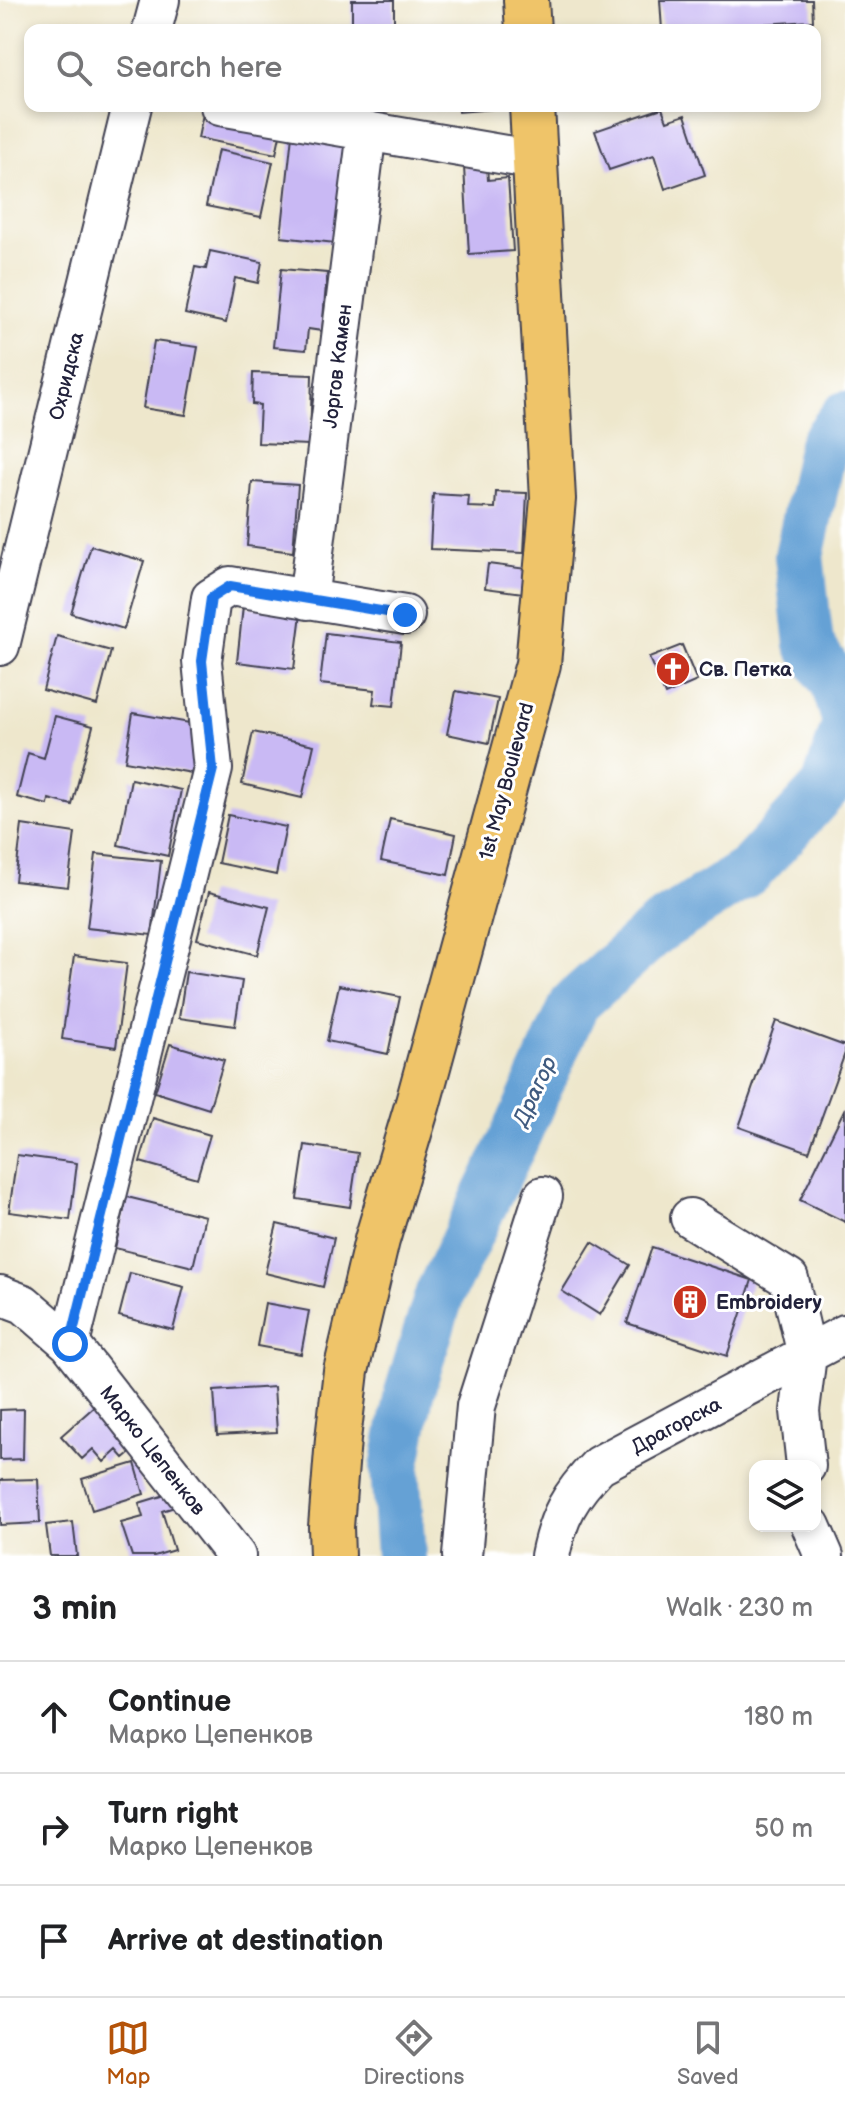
<!DOCTYPE html>
<meta charset="utf-8">
<style>
body{margin:0;font-family:"Balsamiq Sans",sans-serif;background:#f6f6f6;color:#202124}
.controls{position:absolute;right:24px;bottom:24px;display:grid;overflow:hidden;border-radius:16px;box-shadow:0 4px 12px #0003}
.controls button{width:72px;height:72px;display:grid;place-items:center;padding:0;border:0;border-bottom:2px solid #e0e0e0;background:#fff;color:#202124;font:40px sans-serif}
.stop{position:absolute;width:24px;height:24px;margin:-18px;border:6px solid #1a73e8;border-radius:50%;background:#fff}
.stop.end{background:#1a73e8;border-color:#fff;box-shadow:0 2px 8px #0008}
.list{margin:0;padding:0;list-style:none}
h2{display:flex;justify-content:space-between;align-items:center;height:104px;margin:0;padding:0 32px;font-size:34px}
h2 small{font-size:26px;font-weight:400;color:#757577}
.list li{display:grid;grid-template-columns:52px 1fr auto;gap:24px;align-items:center;box-sizing:border-box;height:112px;padding:0 32px;border-top:2px solid #e0e0e0}
.list b{display:block;font-size:30px;white-space:nowrap}
.list p{margin:0;font-size:26px;white-space:nowrap;color:#757577}
.list em{font-size:26px;font-style:normal;color:#757577}
.icon{flex:none;width:44px;height:44px;fill:none;stroke:currentColor;stroke-width:2;stroke-linecap:round;stroke-linejoin:round}
.map{position:relative;flex:none;width:845px;height:1556px;overflow:hidden}
.search{position:absolute;background:#fff;box-shadow:0 4px 12px #0003;left:24px;right:24px;top:24px;height:88px;display:flex;align-items:center;gap:20px;box-sizing:border-box;padding:0 28px;border-radius:16px;color:#757577;font-size:30px}
.sheet{height:440px;background:#fff}
nav{display:flex;justify-content:space-around;align-items:center;box-sizing:border-box;height:112px;border-top:2px solid #e0e0e0;background:#fff;font-size:22px;color:#757577}
nav a{display:grid;justify-items:center;gap:4px}
nav .on{color:#b45309}
.map>svg:first-child{display:block}
</style>
<div class="map">
<svg width="845" height="1556" viewBox="0 0 845 1556">
<rect width="100%" height="100%" fill="#fff"/>
<filter id="ink" filterUnits="userSpaceOnUse"><feTurbulence type="fractalNoise" baseFrequency=".0125" numOctaves="2"/><feDisplacementMap in="SourceGraphic" scale="16" xChannelSelector="R" yChannelSelector="G"/><feConvolveMatrix kernelMatrix="1 2 1 2 8 2 1 2 1" color-interpolation-filters="sRGB"/></filter>
<filter id="wash" filterUnits="userSpaceOnUse"><feTurbulence type="fractalNoise" baseFrequency=".006" numOctaves="4" result="noise"/><feDisplacementMap in="SourceGraphic" scale="32" xChannelSelector="R" yChannelSelector="G"/><feGaussianBlur stdDeviation="1.8" result="paint"/><feColorMatrix in="noise" values="0 0 0 0 0 0 0 0 0 0 0 0 0 0 0 0 0 1.4 0 .05"/><feComposite in="paint" operator="in"/></filter>
<g filter="url(#wash)">
<rect width="100%" height="100%" fill="#eee7cc"/>
<g fill="none" stroke-linecap="round" stroke-linejoin="round">
<path stroke="#65a1d5" stroke-width="50" d="M845,416L823,445L799,556L809,644L835,683L845,715
M401,1556L395,1468L409,1393L440,1293L512,1144L575,1003L656,930L750,870L826,787L845,729"/>
</g>
<g id="blocks">
<path fill="#c9b9f4" d="M352,0H394V25H404V30H352Z
M660,0H812L813,21L662,30Z
M458,106H504V108L459,112Z
M662,108L667,121L685,115L705,175L665,189L654,155L609,170L595,131Z
M204,109L282,126L276,154L198,138Z
M292,135L347,141L335,243L281,237Z
M218,150L273,162L261,217L206,206Z
M487,166L488,180L508,178L513,251L469,254L464,167Z
M210,251L262,262L258,283L235,278L226,323L185,314L195,267L206,269Z
M281,269L327,273L322,331L308,329L306,350L273,347Z
M154,341L198,347L186,415L143,408Z
M253,373L312,375L310,445L258,443L260,405L252,404Z
M252,482L298,485L293,552L247,546Z
M496,492L527,493L524,553L430,549L433,494L469,496L468,507L495,508Z
M91,546L144,561L124,629L71,613Z
M488,564L527,569L523,593L485,588Z
M243,606L301,614L294,669L237,662Z
M326,633L401,642L394,706L373,704L375,690L320,684Z
M57,636L111,651L97,705L43,690Z
M682,645L697,681L665,695L649,658Z
M456,691L498,699L489,743L447,734Z
M133,713L201,725L192,773L125,761Z
M55,716L93,726L72,805L49,799L48,805L17,797L28,753L44,758Z
M253,732L314,745L302,798L242,784Z
M131,779L181,790L168,856L118,845Z
M228,815L286,827L276,875L218,863Z
M390,819L456,834L448,875L381,861Z
M22,825L75,833L68,887L15,881Z
M96,854L161,861L152,935L87,928Z
M209,892L269,907L257,955L197,939Z
M74,956L127,963L116,1047L62,1039Z
M186,972L242,981L235,1026L179,1018Z
M339,985L400,997L388,1054L327,1041Z
M776,1021L845,1046V1053L809,1152L739,1127Z
M170,1044L224,1060L209,1109L155,1092Z
M845,1108V1222L800,1200Z
M153,1118L210,1135L197,1178L140,1162Z
M305,1145L358,1153L350,1207L297,1199Z
M17,1155L77,1163L70,1220L9,1212Z
M127,1197L205,1216L193,1267L115,1248Z
M277,1224L334,1238L323,1287L265,1273Z
M592,1242L630,1265L600,1315L562,1291Z
M652,1247L752,1280L727,1356L627,1323Z
M130,1273L184,1287L173,1330L119,1316Z
M265,1303L309,1311L301,1354L257,1346Z
M274,1387L277,1432L217,1435L214,1391Z
M95,1406L134,1450L124,1458L117,1450L104,1462L93,1449L82,1459L61,1436Z
M24,1409L23,1459L0,1460V1410Z
M135,1463L144,1494L92,1510L82,1479Z
M38,1479L40,1523L0,1525V1480Z
M172,1493L181,1505L162,1511L174,1550L154,1556H132L121,1523L143,1517L139,1503Z
M73,1522L77,1556H50L46,1525Z"/>
</g>
</g>
<g filter="url(#ink)">
<use href="#blocks" fill-opacity="0" stroke="#414051" stroke-width="2"/>
<g fill="none" stroke-linecap="round" stroke-linejoin="round">
<g stroke="#414051" stroke-width="42">
<path id="minor" d="M152,30L160,0
M220,106L535,160
M308,600L367,131
M0,646L132,106
M690,1218L789,1279L807,1355L800,1411L806,1466
M0,1295L24,1304L70,1344L236,1556
M70,1344L213,769L202,661L211,598L230,586L405,615
M811,1526L824,1556
M462,1556L476,1406L543,1196
M550,1556C558,1516 570,1495 599,1465L845,1334"/>
</g>
<g stroke="#414051" stroke-width="48">
<path id="major" d="M526,0L528,30
M332,1556L331,1527L338,1439L346,1371L377,1240L418,1103L538,664L553,499L532,106"/>
</g>
<use href="#minor" stroke="#fff" stroke-width="38"/>
<use href="#major" stroke="#efc469" stroke-width="44"/>
</g>
</g>
<g fill="none" stroke-linecap="round" stroke-linejoin="round" filter="url(#ink)">
<path stroke="#1a73e8" stroke-width="10" d="M70,1344L213,769L202,661L211,598L230,586L405,615"/>
</g>
<defs>
<g id="church-disc" transform="scale(1.8)"><circle r="9.5" fill="#c8321e" stroke="#fff"/><path d="M-1.2-6h2.4v3.5h3.3v2.4h-3.3V6h-2.4V-.1h-3.3v-2.4h3.3Z" fill="#fff"/></g>
<g id="building-disc" transform="scale(1.8)"><circle r="9.5" fill="#c8321e" stroke="#fff"/><path d="M-4-6H4V6H1V3H-1V6H-4ZM-2.5-4.3h1.7v1.8h-1.7ZM.8-4.3h1.7v1.8H.8ZM-2.5-1h1.7V.8h-1.7ZM.8-1h1.7V.8H.8Z" fill="#fff"/></g>
</defs>
<g fill-rule="evenodd">
<use href="#church-disc" x="673" y="669"/>
<use href="#building-disc" x="690" y="1302"/>
</g>
<g text-anchor="middle" stroke-width="6" stroke-linejoin="round" paint-order="stroke">
<g font-size="20" fill="#22223b" stroke="#fff">
<text transform="translate(337 366) rotate(-83)" y="7">Јоргов Камен</text>
<text transform="translate(66 376) rotate(-76)" y="7">Охридска</text>
<text transform="translate(506 781) rotate(-75)" y="7">1st May Boulevard</text>
<text transform="translate(676 1425) rotate(-28)" y="7">Драгорска</text>
<text transform="translate(153 1450) rotate(52)" y="7">Марко Цепенков</text>
</g>
<g font-size="20" font-weight="bold" fill="#22223b" stroke="#fff" text-anchor="start">
<text x="699" y="676">Св. Петка</text>
<text x="716" y="1309">Embroidery</text>
</g>
<g font-size="22" font-style="italic" fill="#405b80" stroke="#fff">
<text transform="translate(534 1091) rotate(-65)" y="8">Драгор</text>
</g>
</g>
</svg>
<div class="controls">
<button><svg class="icon" aria-label="layers" viewBox="0 0 24 24"><path d="M12 4l9 5-9 5-9-5zM3 14l9 5 9-5"/></svg></button>
</div>
<div class="stop" style="left:70px;top:1344px"></div>
<div class="stop end" style="left:405px;top:615px"></div>
<div class="search"><svg class="icon" aria-label="search" viewBox="0 0 24 24"><circle cx="10" cy="10" r="6"/><path d="M15 15l6 6"/></svg>Search here</div>
</div>
<section class="sheet">
<h2>3 min<small>Walk · 230 m</small></h2>
<ul class="list">
<li><svg class="icon" aria-label="ahead" viewBox="0 0 24 24"><path d="M12 20V5M6 11l6-6 6 6"/></svg><div><b>Continue</b><p>Марко Цепенков</p></div><em>180 m</em></li>
<li><svg class="icon" aria-label="right" viewBox="0 0 24 24"><path d="M7 20v-9h11M14 6l5 5-5 5"/></svg><div><b>Turn right</b><p>Марко Цепенков</p></div><em>50 m</em></li>
<li><svg class="icon" aria-label="arrive" viewBox="0 0 24 24"><path d="M6 21V4h12l-3 4 3 4H6"/></svg><div><b>Arrive at destination</b></div></li>
</ul>
</section>
<nav>
<a class="on"><svg class="icon" aria-label="map" viewBox="0 0 24 24"><path d="M3 6l6-2 6 2 6-2v14l-6 2-6-2-6 2zM9 4v14M15 6v14"/></svg>Map</a>
<a><svg class="icon" aria-label="directions" viewBox="0 0 24 24"><path d="M12 3l9 9-9 9-9-9zM9 14v-3h6M13 9l2 2-2 2"/></svg>Directions</a>
<a><svg class="icon" aria-label="saved" viewBox="0 0 24 24"><path d="M7 4h10v16l-5-4-5 4z"/></svg>Saved</a>
</nav>
